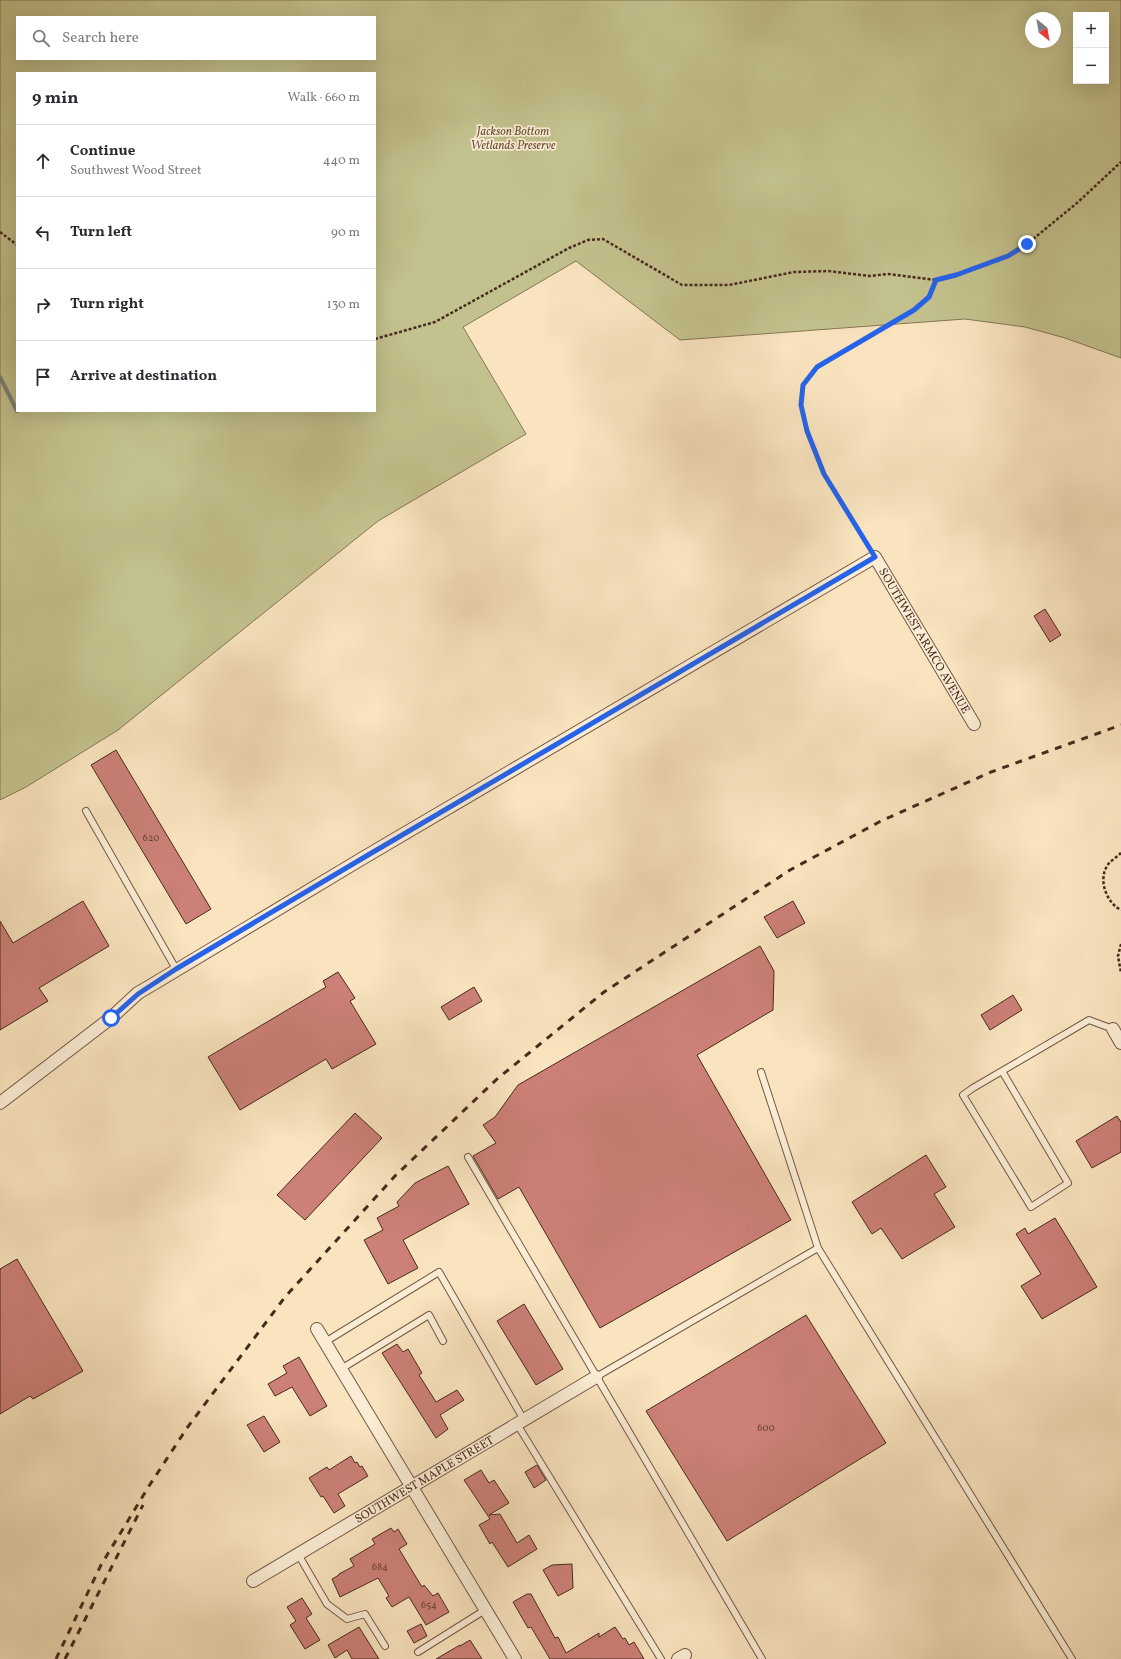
<!DOCTYPE html>
<meta charset="utf-8">
<style>
body{margin:0;font-family:Vollkorn,serif;background:#f2f2f3;color:#2b2b33}
.controls{position:absolute;right:12px;top:12px;display:grid;overflow:hidden;border-radius:0px;box-shadow:0 4px 16px #0002}
.controls button{width:36px;height:36px;display:grid;place-items:center;padding:0;border:0;border-bottom:1px solid #e1e1e2;background:#fff;color:#2b2b33;font:20px sans-serif}
.compass{position:absolute;left:1025px;top:12px;width:36px;height:36px;border-radius:50%;background:#fff;box-shadow:0 4px 16px #0002;rotate:149deg}
.stop{position:absolute;width:12px;height:12px;margin:-9px;border:3px solid #2563eb;border-radius:50%;background:#fff}
.stop.end{background:#2563eb;border-color:#fff;box-shadow:0 1px 4px #0008}
.list{margin:0;padding:0;list-style:none}
h2{display:flex;justify-content:space-between;align-items:center;height:52px;margin:0;padding:0 16px;font-size:17px}
h2 small{font-size:13px;font-weight:400;color:#7c7c81}
.list li{display:grid;grid-template-columns:26px 1fr auto;gap:12px;align-items:center;box-sizing:border-box;height:72px;padding:0 16px;border-top:1px solid #e1e1e2}
.list b{display:block;font-size:15px;white-space:nowrap}
.list p{margin:0;font-size:13px;white-space:nowrap;color:#7c7c81}
.list em{font-size:13px;font-style:normal;color:#7c7c81}
.icon{flex:none;width:22px;height:22px;fill:none;stroke:currentColor;stroke-width:2;stroke-linecap:round;stroke-linejoin:round}
.map{position:relative;flex:none;width:1121px;height:1659px;overflow:hidden}
.search{position:absolute;background:#fff;box-shadow:0 4px 16px #0002;left:16px;top:16px;width:360px;height:44px;display:flex;align-items:center;gap:10px;box-sizing:border-box;padding:0 14px;border-radius:0px;color:#7c7c81;font-size:15px}
.panel{position:absolute;background:#fff;box-shadow:0 4px 16px #0002;left:16px;top:72px;width:360px;height:340px;border-radius:0px}
.map>svg:first-child{display:block}
</style>
<div class="map">
<svg width="1121" height="1659" viewBox="0 0 1121 1659">
<rect width="100%" height="100%" fill="#f9e4bf"/>
<filter id="stains"><feTurbulence type="fractalNoise" baseFrequency=".005" numOctaves="4"/><feColorMatrix values="0 0 0 0 .2 0 0 0 0 .09 0 0 0 0 .02 0 0 0 .5 -.17"/></filter>
<radialGradient id="worn" r=".72"><stop offset=".6" stop-color="#630" stop-opacity="0"/><stop offset="1" stop-color="#630" stop-opacity=".3"/></radialGradient>
<path fill="#c3c28e" stroke="#867655" fill-rule="evenodd" d="M0,0H1121V358L1065,338L1025,327L965,319L680,340L576,261L463,327L526,434L378,521L118,730L26,787L0,800ZM1076,15H1106V81H1076ZM17,17H375V59H17ZM1031,18H1055V42H1031ZM17,73H375V411H17Z"/>
<g fill="none" stroke-linecap="round" stroke-linejoin="round">
<path stroke="#7d827a" stroke-width="4" d="M0,377L17,411"/>
</g>
<path fill="#cc8077" stroke="#482a1c" d="M1045,609L1061,635L1050,642L1034,616Z
M116,750L211,909L186,924L91,765Z
M83,901L109,946L39,988L48,1001L0,1030V921L13,943Z
M793,901L805,923L777,938L764,917Z
M760,946L774,971L773,1010L697,1055L791,1220L600,1328L519,1187L498,1199L473,1156L496,1143L483,1125L495,1117L518,1085Z
M338,972L355,998L350,1001L376,1044L332,1069L326,1059L240,1110L208,1057L326,987L323,981Z
M474,987L482,1001L449,1020L441,1007Z
M1013,995L1022,1010L990,1030L981,1015Z
M355,1113L382,1138L305,1220L277,1195Z
M1117,1116L1121,1122V1152L1092,1168L1076,1141Z
M926,1155L946,1187L934,1194L955,1227L902,1259L881,1228L872,1234L852,1202Z
M448,1166L469,1204L403,1240L418,1268L388,1284L364,1240L383,1230L377,1218L399,1206L397,1202L415,1183Z
M1055,1218L1097,1287L1042,1319L1021,1286L1041,1274L1016,1234L1025,1228L1028,1234Z
M17,1259L83,1371L33,1399L30,1396L0,1414V1269Z
M524,1304L563,1369L536,1385L497,1321Z
M806,1315L886,1443L727,1541L646,1411Z
M397,1344L403,1352L408,1349L422,1373L419,1375L436,1402L457,1390L464,1400L440,1415L448,1429L436,1438L382,1353Z
M299,1357L327,1406L310,1416L292,1387L275,1396L268,1384L287,1373L283,1366Z
M264,1416L280,1442L264,1452L247,1425Z
M351,1456L355,1463L357,1462L360,1467L362,1466L368,1476L338,1494L345,1506L334,1513L323,1496L321,1497L309,1478L327,1467L329,1470Z
M537,1465L546,1480L534,1488L525,1472Z
M481,1470L489,1483L494,1480L509,1503L489,1515L500,1514L517,1543L529,1535L537,1549L508,1567L492,1542L490,1544L479,1525L490,1519L464,1480Z
M391,1528L394,1532L398,1529L407,1544L399,1549L422,1587L424,1585L433,1596L438,1593L449,1612L426,1625L409,1597L392,1607L386,1598L389,1596L378,1578L340,1597L332,1579L339,1575V1574L354,1566L350,1559L375,1544L372,1539Z
M572,1564L573,1588L558,1596L543,1570L552,1565Z
M527,1594H531L555,1638L558,1637L566,1653L599,1633V1637L615,1627L623,1639L625,1638L629,1645L634,1642L644,1659H550L531,1627L528,1628L513,1602Z
M302,1598L312,1614L306,1618L320,1640L305,1649L290,1625L296,1621L287,1607Z
M421,1624L427,1636L414,1643L407,1631Z
M359,1627L379,1659H352L347,1650L335,1658L328,1645Z
M470,1640L482,1659H436L460,1645V1646Z"/>
<g fill="none" stroke-linecap="round" stroke-linejoin="round">
<g stroke="#745845" stroke-width="8">
<path id="lane" d="M86,811L176,969
M1002,1071L1068,1183L1031,1207L963,1095L973,1088L1089,1020L1113,1029
M468,1157L762,1659
M818,1248L1072,1659
M325,1342L439,1272L524,1420
M341,1369L429,1315L443,1341
M596,1377L818,1248L761,1072
M517,1424L661,1659
M298,1554L327,1604L347,1619L365,1614L385,1646
M418,1652L485,1610"/>
</g>
<g stroke="#745845" stroke-width="14">
<g id="street">
<path d="M1113,1029L1121,1043"/>
<path id="s1" d="M0,1103L111,1018L138,993L150,986L363,858L875,557L974,724"/>
<path d="M317,1329L515,1659"/>
<path id="s2" d="M253,1581L596,1377"/>
<path d="M678,1659L685,1655"/>
</g>
</g>
<path stroke="#482a1c" stroke-width="2.5" stroke-dasharray="3 2" stroke-linecap="butt" d="M0,232L17,245
M375,339L435,322L569,248L588,240L603,239L682,285H729L794,272L828,271L870,276L888,274L936,280L956,275L1008,256L1027,244L1077,203L1121,162
M868,547L824,474L807,431L801,405L803,385L817,367L914,310L929,297L936,280
M1121,853C1117,857 1110,861 1107,866C1098,881 1107,903 1121,910
M1121,944L1118,956L1121,973"/>
<use href="#lane" stroke="#fbedd5" stroke-width="6"/>
<use href="#street" stroke="#fbedd5" stroke-width="12"/>
<path stroke="#482a1c" stroke-width="3" stroke-dasharray="7 7" stroke-linecap="butt" d="M56,1659L101,1565L149,1486L187,1428L285,1297L395,1176L497,1079L604,992L790,870L881,821L991,772L1121,725
M65,1659L143,1505"/>
</g>
<g fill="none" stroke-linecap="round" stroke-linejoin="round">
<path stroke="#2563eb" stroke-width="5" d="M111,1018L138,994L176,969L363,858L875,557L824,474L807,431L801,405L803,385L817,367L914,310L929,297L936,280L956,275L1008,256L1027,244"/>
</g>
<g text-anchor="middle" stroke-width="3.5" stroke-linejoin="round" paint-order="stroke">
<g font-size="10" fill="#694033">
<text x="151" y="841">620</text>
<text x="766" y="1431">600</text>
<text x="380" y="1570">684</text>
<text x="429" y="1608">654</text>
</g>
<g font-size="12" font-style="italic" fill="#675038" stroke="#fbedd5">
<text x="513" y="135">Jackson Bottom<tspan x="513" dy="14">Wetlands Preserve</tspan></text>
</g>
<g font-size="12" fill="#482a1c" stroke="#fbedd5">
<text dy="4" stroke="none"><textPath href="#s1" startOffset="1130">SOUTHWEST ARMCO AVENUE</textPath></text>
<text dy="4" stroke="none"><textPath href="#s2" startOffset="199">SOUTHWEST MAPLE STREET</textPath></text>
</g>
</g>
<rect width="100%" height="100%" filter="url(#stains)"/>
<rect width="100%" height="100%" fill="url(#worn)"/>
</svg>
<div class="controls">
<button>+</button>
<button>−</button>
</div>
<svg class="compass" viewBox="-18 -18 36 36"><path d="M0-13l5 13h-10z" fill="#e53935"/><path d="M0 13l5-13h-10z" fill="#7c7c81"/></svg>
<div class="stop" style="left:111px;top:1018px"></div>
<div class="stop end" style="left:1027px;top:244px"></div>
<div class="search"><svg class="icon" aria-label="search" viewBox="0 0 24 24"><circle cx="10" cy="10" r="6"/><path d="M15 15l6 6"/></svg>Search here</div>
<section class="panel">
<h2>9 min<small>Walk · 660 m</small></h2>
<ul class="list">
<li><svg class="icon" aria-label="ahead" viewBox="0 0 24 24"><path d="M12 20V5M6 11l6-6 6 6"/></svg><div><b>Continue</b><p>Southwest Wood Street</p></div><em>440 m</em></li>
<li><svg class="icon" aria-label="left" viewBox="0 0 24 24"><path d="M17 20v-9H6M10 6l-5 5 5 5"/></svg><div><b>Turn left</b></div><em>90 m</em></li>
<li><svg class="icon" aria-label="right" viewBox="0 0 24 24"><path d="M7 20v-9h11M14 6l5 5-5 5"/></svg><div><b>Turn right</b></div><em>130 m</em></li>
<li><svg class="icon" aria-label="arrive" viewBox="0 0 24 24"><path d="M6 21V4h12l-3 4 3 4H6"/></svg><div><b>Arrive at destination</b></div></li>
</ul>
</section>
</div>
